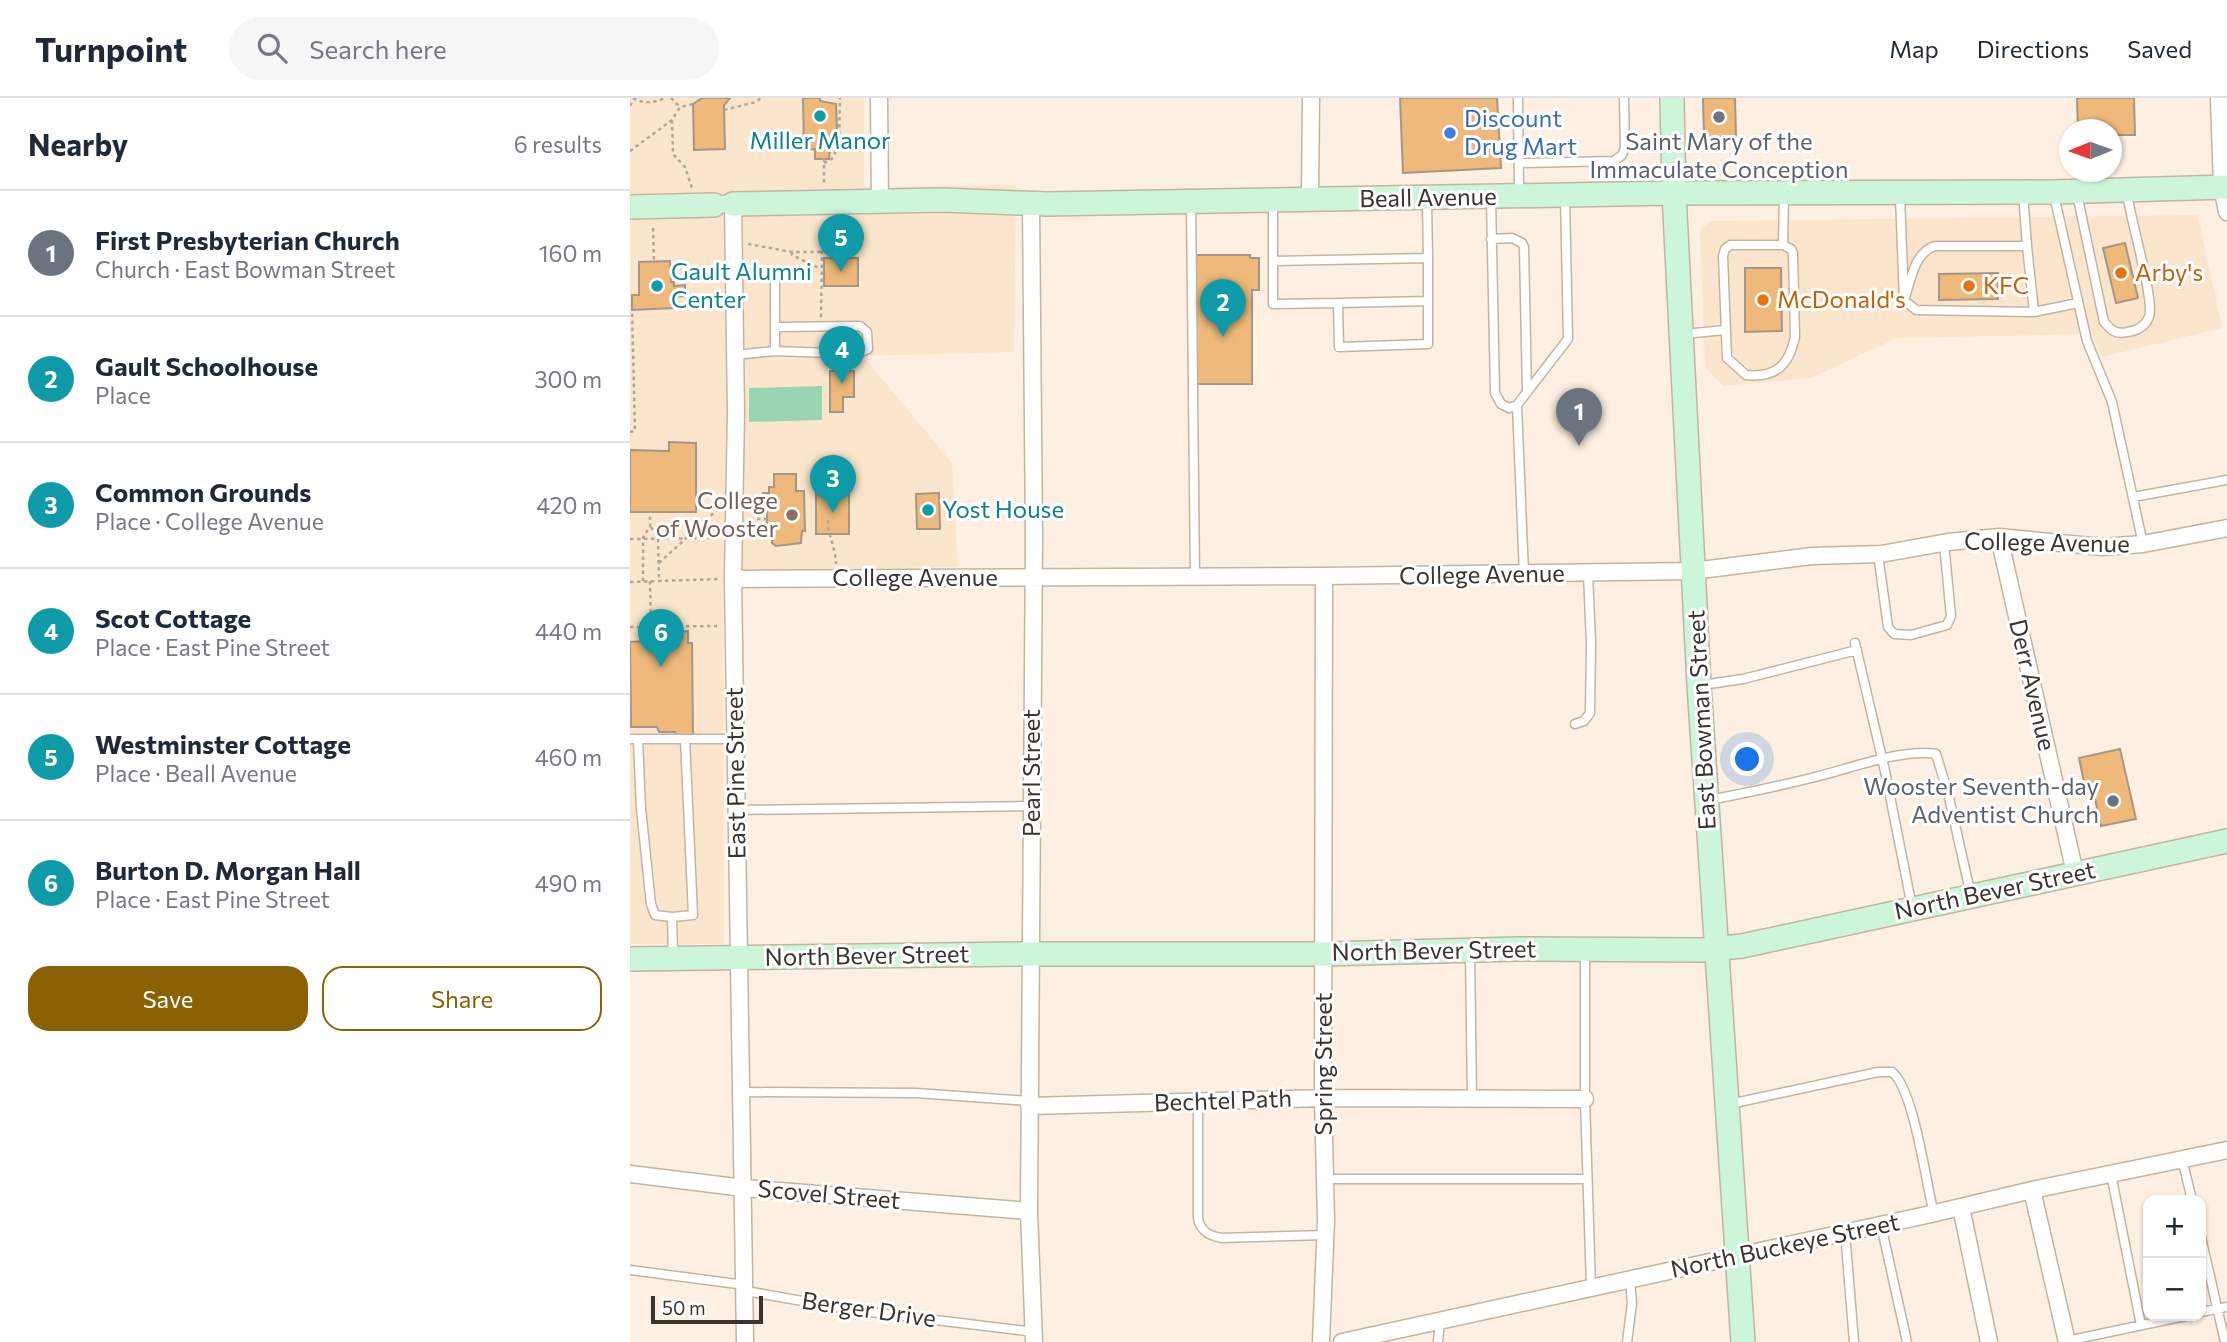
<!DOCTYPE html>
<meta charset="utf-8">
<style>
body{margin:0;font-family:Commissioner,sans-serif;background:#f6f6f7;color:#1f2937}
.controls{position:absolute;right:21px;bottom:21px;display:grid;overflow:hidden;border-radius:14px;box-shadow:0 2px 5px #0004}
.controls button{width:63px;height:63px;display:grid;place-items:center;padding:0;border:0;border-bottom:2px solid #e0e1e3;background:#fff;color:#1f2937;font:35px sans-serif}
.compass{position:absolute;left:1429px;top:21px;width:63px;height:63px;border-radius:50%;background:#fff;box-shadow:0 2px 5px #0004;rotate:269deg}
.scale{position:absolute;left:21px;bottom:18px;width:112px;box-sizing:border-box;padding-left:7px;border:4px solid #3a342d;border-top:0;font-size:19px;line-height:24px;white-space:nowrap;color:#3a342d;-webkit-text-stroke:5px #fff;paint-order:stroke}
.you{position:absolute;left:1118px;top:662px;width:24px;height:24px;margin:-18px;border:5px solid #fff;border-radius:50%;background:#1a73e8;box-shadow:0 0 0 10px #1a73e833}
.badge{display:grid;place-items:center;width:46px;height:46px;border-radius:50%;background:#8b6203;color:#fff;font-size:23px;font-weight:700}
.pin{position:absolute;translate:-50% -58px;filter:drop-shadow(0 2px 4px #0008)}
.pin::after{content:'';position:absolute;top:37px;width:24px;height:21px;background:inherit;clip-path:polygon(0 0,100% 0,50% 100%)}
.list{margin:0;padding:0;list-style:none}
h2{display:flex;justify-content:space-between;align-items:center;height:91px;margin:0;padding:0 28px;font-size:30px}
h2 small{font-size:23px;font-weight:400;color:#747a83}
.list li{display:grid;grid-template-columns:46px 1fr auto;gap:21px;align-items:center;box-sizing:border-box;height:126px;padding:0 28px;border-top:2px solid #e0e1e3}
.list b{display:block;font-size:26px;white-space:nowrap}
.list p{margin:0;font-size:23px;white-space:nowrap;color:#747a83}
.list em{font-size:23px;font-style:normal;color:#747a83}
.actions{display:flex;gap:14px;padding:21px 28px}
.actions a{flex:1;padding:16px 0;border:2px solid #8b6203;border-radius:21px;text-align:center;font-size:24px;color:#8b6203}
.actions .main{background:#8b6203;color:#fff}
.icon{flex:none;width:38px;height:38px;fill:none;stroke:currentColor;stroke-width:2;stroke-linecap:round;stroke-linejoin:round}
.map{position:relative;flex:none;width:1597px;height:1244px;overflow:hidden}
header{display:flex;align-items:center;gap:42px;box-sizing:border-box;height:98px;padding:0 35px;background:#fff;border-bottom:2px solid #e0e1e3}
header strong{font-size:33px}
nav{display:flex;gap:38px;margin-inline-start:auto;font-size:24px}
.search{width:490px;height:63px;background:#f6f6f7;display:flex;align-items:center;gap:18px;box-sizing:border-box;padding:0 24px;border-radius:38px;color:#747a83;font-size:26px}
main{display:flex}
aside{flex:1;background:#fff}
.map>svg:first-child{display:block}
</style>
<header>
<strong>Turnpoint</strong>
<div class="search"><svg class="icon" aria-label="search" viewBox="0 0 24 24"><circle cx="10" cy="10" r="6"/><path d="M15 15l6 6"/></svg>Search here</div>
<nav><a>Map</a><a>Directions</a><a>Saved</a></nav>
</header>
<main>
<aside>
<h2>Nearby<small>6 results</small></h2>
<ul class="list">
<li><span class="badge" style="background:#6b7280">1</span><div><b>First Presbyterian Church</b><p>Church · East Bowman Street</p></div><em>160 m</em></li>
<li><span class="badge" style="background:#0f9aa8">2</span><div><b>Gault Schoolhouse</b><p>Place</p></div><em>300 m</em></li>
<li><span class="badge" style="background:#0f9aa8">3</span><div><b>Common Grounds</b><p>Place · College Avenue</p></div><em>420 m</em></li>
<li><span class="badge" style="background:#0f9aa8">4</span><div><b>Scot Cottage</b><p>Place · East Pine Street</p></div><em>440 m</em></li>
<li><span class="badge" style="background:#0f9aa8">5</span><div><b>Westminster Cottage</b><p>Place · Beall Avenue</p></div><em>460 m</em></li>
<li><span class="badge" style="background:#0f9aa8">6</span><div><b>Burton D. Morgan Hall</b><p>Place · East Pine Street</p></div><em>490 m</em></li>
</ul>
<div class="actions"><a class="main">Save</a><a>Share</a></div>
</aside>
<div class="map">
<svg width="1597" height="1244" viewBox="0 0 1597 1244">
<rect width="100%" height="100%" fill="#fdefe1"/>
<path fill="#fbe6cd" d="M0,0H234V89L386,87L384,254L233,258L322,365L328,469L93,472L94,846H0Z
M1568,117L1592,230L1472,259L1462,236L1267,240L1181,280L1093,288L1075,269L1070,132L1080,123Z"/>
<path fill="#99d5b0" d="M192,288V322L119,324V290Z"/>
<path fill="#eeb97a" stroke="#a59686" stroke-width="2" d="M72,0H100L94,7L95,51L64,52L63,6Z
M173,0H190V3L206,6L207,31L202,35L199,61H185V51L174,52Z
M770,0H867L871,70L773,75Z
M1073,0H1105L1106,39H1074Z
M1447,0H1504L1505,37H1482V32H1448Z
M1495,145L1508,200L1486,205L1473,150Z
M201,154H221L220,160H228V188H194V160H201Z
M565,157H620V160H629V192H622V286H564Z
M40,163L41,184H44V188L55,187V198L43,199L44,210L2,212V197H9V164Z
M1115,170H1151L1152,233L1115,234Z
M1368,175V201L1309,202V176Z
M200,273H224V299H213V314H200Z
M39,344L66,345V414H0V352L39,353Z
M144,376H166V393H174L175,433H172L171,445L146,448L142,445L143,434L137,431V408H133V395H139V389H144Z
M186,393L219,395V436H186Z
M309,395L310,431H287L286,396Z
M58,533V545H62L63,637L46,638L45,634H29L27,629H1L0,544L14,543V540Z
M1490,651L1506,721L1471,728L1461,683L1454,684L1449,660Z"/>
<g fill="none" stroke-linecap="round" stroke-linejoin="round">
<g stroke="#c3b4a2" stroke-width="11">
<path id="lane" d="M888,0L889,95
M889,65L984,63L992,57L995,50L994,0
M1393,95L1397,148
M1447,96L1474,224C1481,232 1486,237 1497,234C1506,233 1515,229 1519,219C1525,203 1500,120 1497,95
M1424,97L1457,243L1482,304L1513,446
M1270,98L1274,202L1286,212L1404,214L1397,148H1305C1284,154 1281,183 1274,202
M861,101L865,295L871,306L879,310L887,307
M797,103L798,160
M561,104L565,479
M861,141L882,140L892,145L894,149L897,294
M1100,147H1153L1161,151L1163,155L1165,239C1159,268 1145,280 1116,277L1097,260L1093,158L1095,151Z
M1153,147L1154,97
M643,163L798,160V246L709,249L708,205L643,206V105
M145,177V253
M708,205L798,203
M1404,214L1448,205
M1054,236L1095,232
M105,257L145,253L226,256L238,251L237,234L230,228L145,229
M1503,399L1597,382
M1248,456L1258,529L1264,536L1281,537L1317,527L1321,518L1314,445
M894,477L887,307L938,241L935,98
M1225,545L1255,673L1282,809
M1072,587L1113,581L1227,552
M945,626L954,623L960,615L961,545L958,476
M0,641H105
M8,641L11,711L21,806L25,817L42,819
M1079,702C1115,695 1150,688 1185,679C1219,671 1273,650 1306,656L1318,695L1341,798
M106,712L402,708
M840,853L842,1001
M955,853V1001L961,1189
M43,858L42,819L63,817L55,641
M111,994L286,995L399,1003
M568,1004V1120C570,1133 579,1138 592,1140L696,1137
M1100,1006L1248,974H1262C1284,991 1296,1086 1304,1116
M1552,1061L1562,1102
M1481,1076L1511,1227
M695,1081H957
M1251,1127L1277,1244
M1215,1134L1224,1244
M1571,1139L1595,1244
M0,1172L115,1187
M116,1193L223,1212L404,1234
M1571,1214L1597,1209
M1437,1243L1555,1218
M808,1244L810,1224
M997,1244L1002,1205L1000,1182"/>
</g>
<g stroke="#c3b4a2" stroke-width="19">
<path id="street" d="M249,0L250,105
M1589,0L1592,89L1597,114
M680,102L681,0
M94,106H103L106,315L103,481L115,1244
M401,106L404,439L399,1113L404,1244
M1369,439L1445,775
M103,481L694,478L1063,473L1182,458L1251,456L1318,444L1369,439L1473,449L1513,446L1597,430
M399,1008L693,1000L955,1001
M0,1076L114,1090L399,1113
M1402,1092L1437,1244
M1331,1109L1359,1244
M691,1244L696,1122L693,1000L694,478
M712,1244L1301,1116L1402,1092L1597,1052"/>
</g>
<g stroke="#c3b4a2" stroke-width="26">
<path id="secondary" d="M1042,0L1044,95L1069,587L1113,1244
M103,106L312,102L417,106L1044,95L1423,94L1597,89
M0,109L84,107
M0,861L390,856H695L889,851L1071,852L1112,848L1597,743"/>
</g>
<path stroke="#b1a69b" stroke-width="2.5" stroke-dasharray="3.5 3.5" stroke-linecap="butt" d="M3,0C14,6 23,5 35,0
M41,0L50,9
M0,8L4,1
M94,12L126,4L131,0
M42,22L43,56L55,69L62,90
M0,53L42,22L50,9L63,6
M194,60V85
M194,65L203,60L209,45L210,0
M211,128L212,154
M23,130L24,163
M118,146L162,154H191
M162,154V157L191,171
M191,219L192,151H212
M205,266V273
M0,334L5,333L2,212
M120,421H137
M198,422C198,438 206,451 206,466
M21,429L28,440L29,483
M0,441L88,440
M29,465L88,411
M13,483V440L20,428V414
M20,483L21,538
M0,484L89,481
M0,529L87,528"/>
<use href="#lane" stroke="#fff" stroke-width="8"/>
<use href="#street" stroke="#fff" stroke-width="16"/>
<use href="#secondary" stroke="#ccf5d9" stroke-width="23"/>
</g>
<g fill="#0f9aa8" stroke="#fff" stroke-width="2.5">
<circle cx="190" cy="18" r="7"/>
<circle cx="27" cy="188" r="7"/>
<circle cx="298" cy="412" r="7"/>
</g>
<g fill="#6b7280" stroke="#fff" stroke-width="2.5">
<circle cx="1089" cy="19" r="7"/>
<circle cx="1483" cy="703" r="7"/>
</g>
<circle fill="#3f7fe0" stroke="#fff" stroke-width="2.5" cx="820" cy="35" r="7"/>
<g fill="#e8710a" stroke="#fff" stroke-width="2.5">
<circle cx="1491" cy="175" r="7"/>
<circle cx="1339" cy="188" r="7"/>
<circle cx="1133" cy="202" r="7"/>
</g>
<circle fill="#8d6e63" stroke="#fff" stroke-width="2.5" cx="162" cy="417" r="7"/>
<g text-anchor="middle" stroke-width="6" stroke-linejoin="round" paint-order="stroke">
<g font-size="24" fill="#366cbe" stroke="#fff" text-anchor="start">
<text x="834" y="29">Discount<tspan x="834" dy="28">Drug Mart</tspan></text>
</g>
<g font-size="24" fill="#0d838f" stroke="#fff" text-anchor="start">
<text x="190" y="51" text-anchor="middle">Miller Manor</text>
<text x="41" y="182">Gault Alumni<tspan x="41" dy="28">Center</tspan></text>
<text x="312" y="420">Yost House</text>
</g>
<g font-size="24" fill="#5b616d" stroke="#fff">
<text x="1089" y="52">Saint Mary of the<tspan x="1089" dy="28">Immaculate Conception</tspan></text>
<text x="1469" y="697" text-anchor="end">Wooster Seventh-day<tspan x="1469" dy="28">Adventist Church</tspan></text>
</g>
<g font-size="24" fill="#3a342d" stroke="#fff">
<text transform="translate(798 100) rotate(-1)" y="8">Beall Avenue</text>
<text transform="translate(1417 445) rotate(1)" y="8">College Avenue</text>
<text transform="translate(852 477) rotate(-1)" y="8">College Avenue</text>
<text x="285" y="488">College Avenue</text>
<text transform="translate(1402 587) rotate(77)" y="8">Derr Avenue</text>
<text transform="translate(1072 622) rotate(-93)" y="8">East Bowman Street</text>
<text transform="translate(106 675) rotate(-91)" y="8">East Pine Street</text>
<text transform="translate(402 675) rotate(-90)" y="8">Pearl Street</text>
<text transform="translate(1365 793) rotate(-12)" y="8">North Bever Street</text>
<text transform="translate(804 853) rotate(-1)" y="8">North Bever Street</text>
<text transform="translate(237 858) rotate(-1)" y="8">North Bever Street</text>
<text transform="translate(694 966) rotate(-90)" y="8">Spring Street</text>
<text transform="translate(593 1003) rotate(-2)" y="8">Bechtel Path</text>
<text transform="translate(199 1097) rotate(5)" y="8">Scovel Street</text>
<text transform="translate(1155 1148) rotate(-12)" y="8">North Buckeye Street</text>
<text transform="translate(239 1212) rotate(8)" y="8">Berger Drive</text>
</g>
<g font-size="24" fill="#c56008" stroke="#fff" text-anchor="start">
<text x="1505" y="183">Arby's</text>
<text x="1353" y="196">KFC</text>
<text x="1147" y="210">McDonald's</text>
</g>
<g font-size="24" fill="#785e54" stroke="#fff" text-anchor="end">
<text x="148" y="411">College<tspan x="148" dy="28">of Wooster</tspan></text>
</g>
</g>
</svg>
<div class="controls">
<button>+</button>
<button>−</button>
</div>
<svg class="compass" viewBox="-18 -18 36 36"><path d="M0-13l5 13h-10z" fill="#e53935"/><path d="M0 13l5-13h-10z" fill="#747a83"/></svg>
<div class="scale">50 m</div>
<div class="you"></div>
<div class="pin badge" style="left:949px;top:348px;background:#6b7280">1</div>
<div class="pin badge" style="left:593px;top:239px;background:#0f9aa8">2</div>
<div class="pin badge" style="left:203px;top:415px;background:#0f9aa8">3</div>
<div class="pin badge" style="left:212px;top:286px;background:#0f9aa8">4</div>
<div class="pin badge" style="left:211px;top:174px;background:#0f9aa8">5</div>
<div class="pin badge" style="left:31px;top:569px;background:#0f9aa8">6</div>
</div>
</main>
